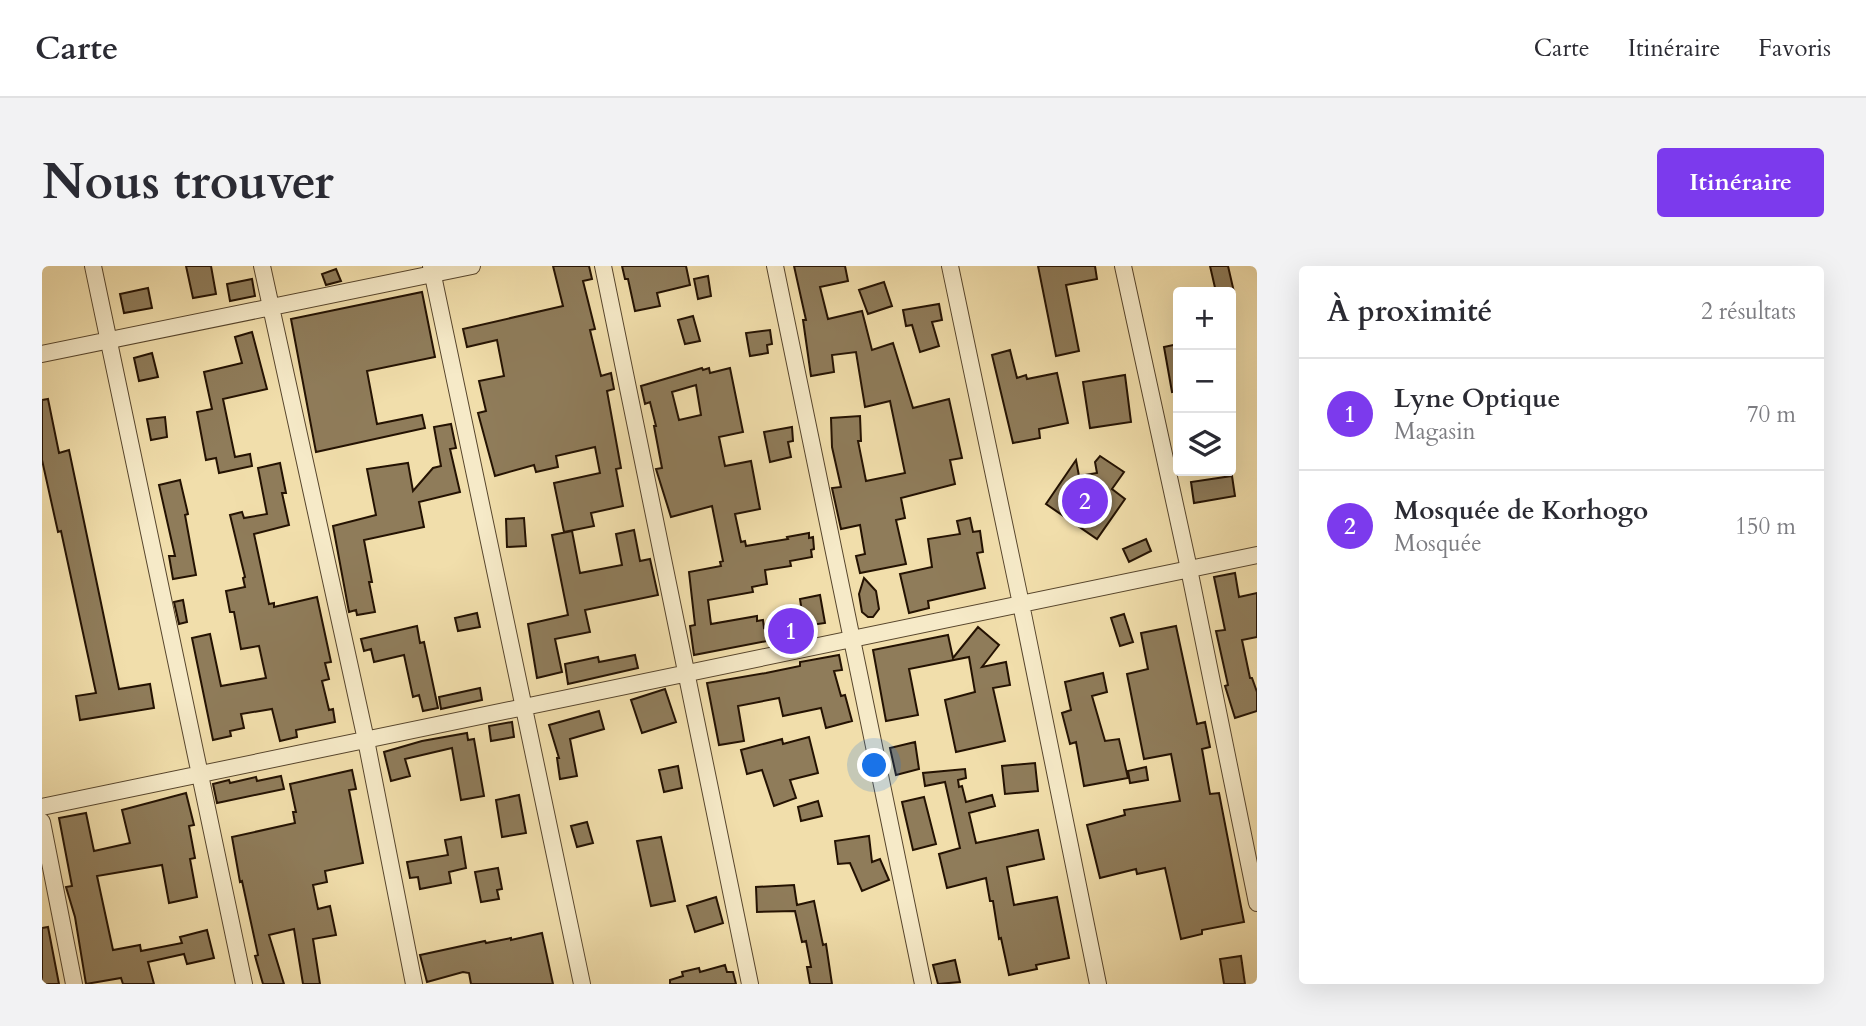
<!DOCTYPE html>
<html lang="fr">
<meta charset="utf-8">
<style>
body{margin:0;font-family:Cardo,serif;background:#f2f2f3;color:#2b2b33}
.controls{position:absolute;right:21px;top:21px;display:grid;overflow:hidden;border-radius:7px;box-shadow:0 7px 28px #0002}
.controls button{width:63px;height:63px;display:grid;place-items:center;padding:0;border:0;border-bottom:2px solid #e1e1e2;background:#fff;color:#2b2b33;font:35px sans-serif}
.you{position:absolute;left:833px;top:500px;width:24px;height:24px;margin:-18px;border:5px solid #fff;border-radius:50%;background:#1a73e8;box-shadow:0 0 0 10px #1a73e833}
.badge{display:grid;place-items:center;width:46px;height:46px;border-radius:50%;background:#7c3aed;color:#fff;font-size:23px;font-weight:700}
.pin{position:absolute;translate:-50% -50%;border:4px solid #fff;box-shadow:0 2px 7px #0006}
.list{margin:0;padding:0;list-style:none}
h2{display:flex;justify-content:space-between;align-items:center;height:91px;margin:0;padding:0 28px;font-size:30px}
h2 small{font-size:23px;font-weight:400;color:#7c7c81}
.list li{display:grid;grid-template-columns:46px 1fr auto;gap:21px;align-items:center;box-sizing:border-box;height:112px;padding:0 28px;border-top:2px solid #e1e1e2}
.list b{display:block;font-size:26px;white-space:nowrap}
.list p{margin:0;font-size:23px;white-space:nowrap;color:#7c7c81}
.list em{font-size:23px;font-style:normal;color:#7c7c81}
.icon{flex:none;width:38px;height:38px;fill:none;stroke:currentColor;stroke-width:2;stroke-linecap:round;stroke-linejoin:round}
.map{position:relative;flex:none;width:1215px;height:718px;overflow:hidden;border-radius:7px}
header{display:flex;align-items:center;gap:42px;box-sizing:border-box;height:98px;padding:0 35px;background:#fff;border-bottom:2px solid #e1e1e2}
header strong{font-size:33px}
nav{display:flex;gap:38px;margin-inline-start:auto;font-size:24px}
.intro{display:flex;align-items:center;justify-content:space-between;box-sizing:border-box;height:168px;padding:0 42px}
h1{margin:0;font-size:49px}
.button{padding:18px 32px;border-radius:7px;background:#7c3aed;color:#fff;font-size:24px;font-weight:700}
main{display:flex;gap:42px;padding:0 42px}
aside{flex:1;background:#fff;border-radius:7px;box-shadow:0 7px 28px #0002}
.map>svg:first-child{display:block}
</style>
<header>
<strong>Carte</strong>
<nav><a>Carte</a><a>Itinéraire</a><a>Favoris</a></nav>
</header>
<div class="intro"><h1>Nous trouver</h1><a class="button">Itinéraire</a></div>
<main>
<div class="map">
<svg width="1215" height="718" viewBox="0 0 1215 718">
<rect width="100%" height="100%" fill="#f1deab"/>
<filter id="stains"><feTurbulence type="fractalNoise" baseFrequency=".00286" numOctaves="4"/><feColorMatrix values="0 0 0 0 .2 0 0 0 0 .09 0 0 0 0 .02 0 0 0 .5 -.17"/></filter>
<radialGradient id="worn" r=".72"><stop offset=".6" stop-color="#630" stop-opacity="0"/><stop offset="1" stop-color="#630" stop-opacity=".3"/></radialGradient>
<path fill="#8f7c5a" stroke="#241202" stroke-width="2" fill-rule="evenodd" d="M144,0H169L174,28L151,32Z
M511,0H547L550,13L541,15L553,63L548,64L559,110L569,107L572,123L565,125L579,202L574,203L581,240L549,247L552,260L522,266L512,217L558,207L553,181L514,190L516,201L494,206L492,199L453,210L436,147L444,145L437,115L462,110L455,74L425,81L421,63L521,40Z
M580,0H644L648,19L615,27L618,40L593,45L586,13H583Z
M752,0H803L806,15L778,21L786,53L820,45L830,84L851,77L871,142L907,133L920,192L908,194L913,218L859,232L863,252L854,254L864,298L818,307L814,290L823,288L818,259L799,263L790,222L799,221L790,181L789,152L818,150L819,175H816L824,215L863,207L848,135L823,141L814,86L790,89L792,106L769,110L761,54H764Z
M996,0H1053L1055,13L1024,19L1037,85L1014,90Z
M1168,0H1186L1192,26H1174Z
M294,3L299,15L284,19L280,8Z
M666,10L669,30L656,33L652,13Z
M210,13L213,30L188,35L185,18Z
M842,16L850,40L826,48L817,24Z
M106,22L110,42L82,47L78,28Z
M380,26L393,91L325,105L335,158L380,149L383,162L274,186L249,53Z
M897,38L900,54L890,56L897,80L878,86L870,59L864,60L861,44Z
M651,50L658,75L643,78L636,54Z
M728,64L730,78L725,79L726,87L708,90L704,67Z
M210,66L225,123L181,133L193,191L208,188L210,200L177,207L174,192L164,194L155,146L170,143L162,106L200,97L193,71Z
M1136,78V125L1130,126L1122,81Z
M968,84L975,112L984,109L985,113L1015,107L1026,157L997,163L998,172L971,177L950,89Z
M110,87L116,111L97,115L92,92Z
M660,102L661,104L667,102L668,107L688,102L701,166L677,171L683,200L709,195L718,243L693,248L699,276L703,275L704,280L746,273L745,271L767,267V272L771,271L772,283L769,284L770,291L748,295L749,300L723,304L725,318L710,321L711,326L666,334L669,358L715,350V355L721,354L722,362L753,357L756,369L652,389L648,360L653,359L647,306L679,300L678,296L681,295L670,240L629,251L614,203L620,202L612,160H614L608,136L603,138L599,120ZM654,119L659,149L637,154L630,126Z
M1083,109L1089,156L1048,162L1041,116Z
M6,133L17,187L27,184L77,423L108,418L112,442L38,454L34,430L54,427L19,265L16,266L0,194V134Z
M123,151L125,171L109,174L105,153Z
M409,158L414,182L408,183L418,226L377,236L382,261L322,274L330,316H327L333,346L315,349L314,344L307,346L291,260L334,249L325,203L366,197L371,225L391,202L399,200L392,161Z
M750,161L751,175L746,176L749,191L728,196L722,166Z
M1058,190L1082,206L1070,223L1083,233L1055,273L1004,238L1034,194L1037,210L1055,207L1053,196Z
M238,197L244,227H240L247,259L212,268L227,338L232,337V341L275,331L289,396L283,397L287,413L280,415L287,444L291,443L293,456L254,464L255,471L238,475L230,443L199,448L202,462L188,465L189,470L171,474L150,372L168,368L179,420L224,412L217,380L199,383L192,346H188L184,325L203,321L201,312L203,311L188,249L200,246L202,252L225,248L216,202Z
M1190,210L1193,230L1152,237L1149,216Z
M138,214L146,248L143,249L154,309L131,313L127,290H133L117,219Z
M482,252L484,280L465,281L464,253Z
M928,252L931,266L938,265L941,286L935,287L943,322L886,335L887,342L867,347L858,308L890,301L886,273L918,268L915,255Z
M592,264L598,295L608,293L616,329L543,344L548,366L513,373L520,406L495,412L486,358L526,349L510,269L530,265L538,307L580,299L574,268Z
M1104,273L1109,285L1087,296L1081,283Z
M1193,307L1197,331L1215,327V371L1200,374L1208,412H1210L1215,426V445L1193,452L1183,420L1186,419L1174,365L1183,364L1172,311Z
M822,312L834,325L837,343L831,351H826L820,346L817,328Z
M778,329L783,357L762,360L758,333Z
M141,334L145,356L137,358L132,336Z
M435,347L438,361L416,365L413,352Z
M1082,348L1091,376L1078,380L1069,352Z
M375,360L378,377L382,376L396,442L381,445L377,429L371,431L362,389L332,396L329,383L322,385L319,373Z
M1134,360L1155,458L1163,456L1168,481L1160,483L1168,528L1177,527L1202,656L1160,664V668L1139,673L1123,602L1095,608L1094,603L1058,612L1045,559L1083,549L1082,544L1138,535L1129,488L1102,493L1085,408L1106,403L1099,367Z
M936,361L957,379L940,401L964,396L968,419L951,422L963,475L914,486L903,434L933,426L927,391L867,403L876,449L844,455L831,384L906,369L911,392Z
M593,389L596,402L526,418L523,398L556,391L557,396Z
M797,389L800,404L792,405L799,430L803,429L810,455L784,462L779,442L741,450L737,432L696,440L702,475L677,479L665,417L724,407L758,400V396Z
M1061,407L1065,426L1050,430L1063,475L1077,473L1086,512L1042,520L1034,476L1028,478L1020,447L1029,444L1023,416Z
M438,422L440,434L399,443L397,431Z
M623,423L634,456L600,467L589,434Z
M557,445L562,463L528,473L535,510L518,513L515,492H517L507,459Z
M470,456L472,471L449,475L447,460Z
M425,467L426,474L432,473L442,530L419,534L410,482L363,493L368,510L349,515L342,486L380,475Z
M767,471L776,507L748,514L754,532L732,540L720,504L705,508L699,484L740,473L741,478Z
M873,476L877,503L854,509L848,482Z
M993,497L996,525L963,528L960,500Z
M636,500L640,522L622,526L617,504Z
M1104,501L1106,514L1088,517L1086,505Z
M923,503L924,512L916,514L917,521L920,520L924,536L950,529L953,540L927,547L934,577L996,564L1002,593L965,601L972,639L1015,631L1027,692L994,699L995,703L967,709L959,672L957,673L951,635H948L944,612L905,622L897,588L918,582L903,516L883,520L881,507Z
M310,504L314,523L307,524L321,597L283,605L285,616L271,619L276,643L288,640L294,669L271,673L278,718H261L252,663L227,669L242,718H221L213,690L216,689L200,615L198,616L190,571L253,557L251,546H254L248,518Z
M239,510L242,523L175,537L171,518L187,514L188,517L214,511L215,515Z
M144,527L152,559L147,560L153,592L148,593L155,631L127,637L120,599L55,610L71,684L98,679L99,685L140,677L138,671L165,664L172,692L145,698L142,688L106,696L112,718H81L79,712L44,718L33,651L24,621L30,620L17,552L44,547L52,585L88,577L80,544Z
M477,529L484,567L460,571L454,534Z
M882,531L894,578L871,584L860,536Z
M776,535L780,550L759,555L756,541Z
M545,556L551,577L535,581L529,560Z
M827,570L830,596L838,593L847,614L820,625L808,597L796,598L793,575Z
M419,571L424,602L407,606L409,617L378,623L376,611L368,612L365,596L406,589L403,574Z
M619,571L633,635L609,640L595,575Z
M456,602L460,623L455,624L457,633L439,636L433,606Z
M752,619L755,639L772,635L781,679L784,678L790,718H768L765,701H769L764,675L760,676L753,645L715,646L714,621Z
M674,631L681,657L653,666L645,640Z
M6,661L17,718H0V662Z
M500,667L511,718H429L427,707L421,706L385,716L378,689L443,675L444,677L469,672V674Z
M1199,690L1203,718H1182L1178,693Z
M913,694L918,716L896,718L891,699Z
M683,699L685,706H691L694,718H628V714L641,710L640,706L657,702L658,706Z"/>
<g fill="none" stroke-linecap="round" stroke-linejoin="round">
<g stroke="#57452c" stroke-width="18">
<path id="street" d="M51,0L202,718
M220,0L324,474L372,718
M389,0L540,718
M561,0L708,718
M733,0L881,718
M908,0L979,338L1056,718
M1081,0L1147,303L1215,637
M0,88L430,0
M0,541L1215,289
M0,556L32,718"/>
</g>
<use href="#street" stroke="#f6eac8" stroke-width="16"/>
</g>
<rect width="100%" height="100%" filter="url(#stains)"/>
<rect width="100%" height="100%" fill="url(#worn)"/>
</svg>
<div class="controls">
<button>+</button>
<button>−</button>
<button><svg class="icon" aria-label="layers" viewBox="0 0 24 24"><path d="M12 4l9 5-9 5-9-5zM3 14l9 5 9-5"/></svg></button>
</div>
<div class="you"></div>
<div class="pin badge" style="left:749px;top:365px">1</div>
<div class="pin badge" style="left:1043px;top:235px">2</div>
</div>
<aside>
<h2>À proximité<small>2 résultats</small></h2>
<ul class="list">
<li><span class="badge">1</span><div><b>Lyne Optique</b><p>Magasin</p></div><em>70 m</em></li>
<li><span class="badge">2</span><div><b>Mosquée de Korhogo</b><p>Mosquée</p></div><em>150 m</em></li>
</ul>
</aside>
</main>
